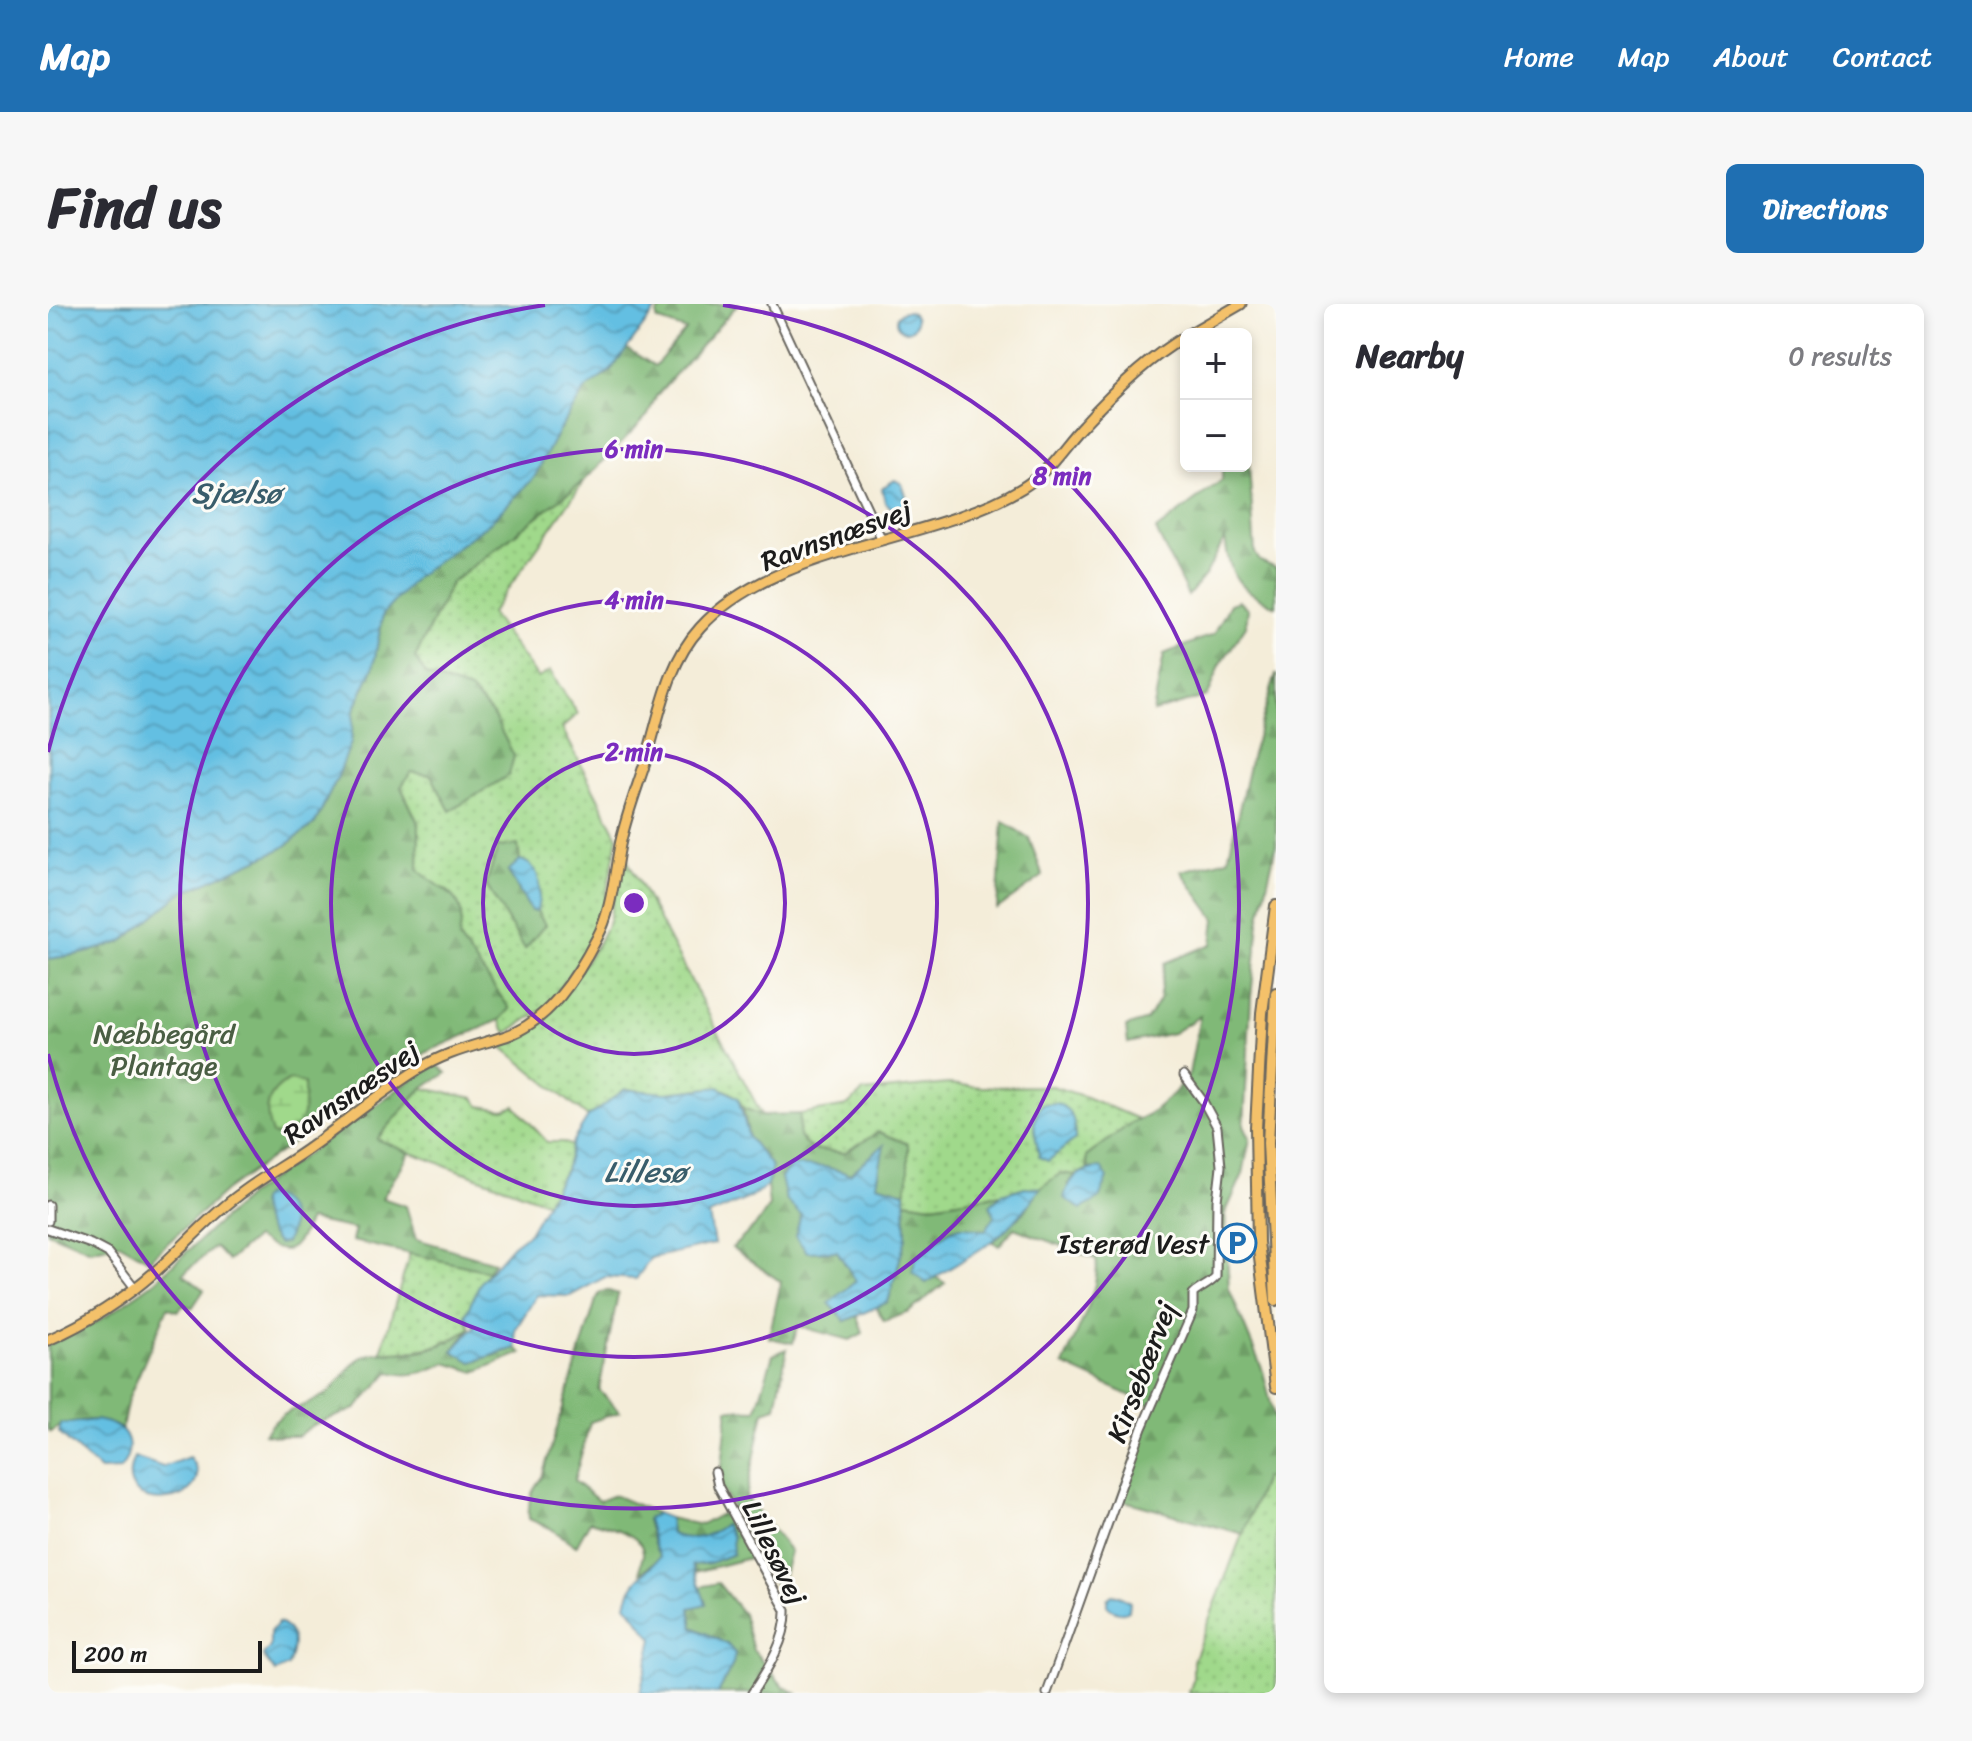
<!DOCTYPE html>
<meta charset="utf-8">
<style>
body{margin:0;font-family:Sriracha,sans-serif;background:#f7f7f7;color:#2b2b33}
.controls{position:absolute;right:24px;top:24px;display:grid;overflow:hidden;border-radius:12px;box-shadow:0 4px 12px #0003}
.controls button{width:72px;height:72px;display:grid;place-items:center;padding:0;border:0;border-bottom:2px solid #e1e1e2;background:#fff;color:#2b2b33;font:40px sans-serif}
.scale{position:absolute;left:24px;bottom:20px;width:190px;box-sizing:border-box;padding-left:8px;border:4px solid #1c1c1c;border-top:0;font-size:22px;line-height:28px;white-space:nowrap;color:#1c1c1c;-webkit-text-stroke:6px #fdfcf7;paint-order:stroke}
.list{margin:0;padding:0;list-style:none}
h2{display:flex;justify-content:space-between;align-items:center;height:104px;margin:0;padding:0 32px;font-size:34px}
h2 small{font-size:26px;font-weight:400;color:#7c7c81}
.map{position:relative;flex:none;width:1228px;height:1389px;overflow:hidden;border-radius:12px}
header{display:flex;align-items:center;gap:48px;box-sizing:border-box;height:112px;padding:0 40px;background:#1f6fb2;color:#fff}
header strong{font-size:38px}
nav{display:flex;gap:44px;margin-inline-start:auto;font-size:28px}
.intro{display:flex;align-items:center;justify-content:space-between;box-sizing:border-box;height:192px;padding:0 48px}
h1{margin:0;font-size:56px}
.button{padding:20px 36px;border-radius:12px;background:#1f6fb2;color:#fff;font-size:28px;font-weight:700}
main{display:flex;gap:48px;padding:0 48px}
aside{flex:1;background:#fff;border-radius:12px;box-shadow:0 4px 12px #0003}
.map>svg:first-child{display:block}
</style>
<header>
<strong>Map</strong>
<nav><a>Home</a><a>Map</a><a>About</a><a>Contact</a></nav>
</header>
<div class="intro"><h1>Find us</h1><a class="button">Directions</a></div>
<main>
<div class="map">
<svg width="1228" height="1389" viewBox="0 0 1228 1389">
<defs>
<pattern id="grass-dots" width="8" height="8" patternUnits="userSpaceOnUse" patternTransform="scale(2)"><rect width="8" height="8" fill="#a0d98b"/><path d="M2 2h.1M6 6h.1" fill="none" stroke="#89ba77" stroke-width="1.8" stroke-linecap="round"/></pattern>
<pattern id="forest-firs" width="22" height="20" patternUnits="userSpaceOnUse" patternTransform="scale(2)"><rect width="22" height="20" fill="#80b977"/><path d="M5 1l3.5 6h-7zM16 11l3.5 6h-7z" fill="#6e9e66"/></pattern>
<pattern id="wetland-marsh" width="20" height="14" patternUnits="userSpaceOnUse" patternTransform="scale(2)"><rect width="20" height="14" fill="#a0d98b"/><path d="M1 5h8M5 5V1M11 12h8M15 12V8" fill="none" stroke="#89ba77"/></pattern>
<pattern id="water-waves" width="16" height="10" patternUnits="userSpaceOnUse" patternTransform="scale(2)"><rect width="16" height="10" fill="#64bfe2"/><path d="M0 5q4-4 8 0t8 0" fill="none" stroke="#529ab6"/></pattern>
</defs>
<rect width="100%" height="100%" fill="#fdfcf7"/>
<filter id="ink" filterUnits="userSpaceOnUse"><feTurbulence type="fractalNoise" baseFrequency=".0125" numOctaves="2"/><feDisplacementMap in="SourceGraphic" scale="16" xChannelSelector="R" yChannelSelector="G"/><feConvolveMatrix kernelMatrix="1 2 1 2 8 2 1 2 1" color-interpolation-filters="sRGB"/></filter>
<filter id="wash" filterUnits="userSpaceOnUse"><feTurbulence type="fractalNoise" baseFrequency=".006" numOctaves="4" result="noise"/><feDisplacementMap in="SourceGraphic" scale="32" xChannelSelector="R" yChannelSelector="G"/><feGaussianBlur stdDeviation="1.8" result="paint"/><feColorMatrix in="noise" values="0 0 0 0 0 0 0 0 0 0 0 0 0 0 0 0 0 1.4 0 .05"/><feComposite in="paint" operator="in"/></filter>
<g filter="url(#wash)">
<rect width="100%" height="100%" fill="#f4edd9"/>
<path fill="url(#grass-dots)" stroke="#5e7a54" stroke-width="2" d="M537,176L443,309L490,374L502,367L530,410L514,424L570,533L553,616L546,635L498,703L459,729L452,716L462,705L411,635L401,588L379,576L370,565L371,521L353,483L363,468L383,471L422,386L379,372L367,354L403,279Z
M574,546L714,811L695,804C682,773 649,787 622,789C608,790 592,786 578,785L540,813L452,741L482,726L502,709L551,638L561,618Z
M900,780L934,783L1004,782L1038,793L1090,815L1038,853L1040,865L1028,871L1013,870L992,884L977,883L954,890L884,901L857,897L859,840L831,828L796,849L763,845L751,833L752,810L799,802L815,788Z
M374,784L426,794L432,802L456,806L467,802L499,838H515L524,842L517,866L498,898L328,836Z
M362,949L440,967L417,1012L422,1024C395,1045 365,1048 333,1048Z
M1216,1174H1228V1389H1141L1145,1376V1357Z"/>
<path fill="url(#forest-firs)" stroke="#4e6a4a" stroke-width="2" d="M617,0H690L608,92L600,111L537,176L403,279L367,354L379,372L422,386L445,411L466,452L461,471L402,507L383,471L363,468L353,483L371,521L370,565C382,580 411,588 413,609C414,617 412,627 411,635L462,705L452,716L379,748L274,818L177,887L101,956L71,939L43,946L0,928L3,898L0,880V655L37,649L74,638L131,590L235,544L267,519L290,472L303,438L306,406L325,364L335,310L345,295L511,126L538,84L562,67L578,44L607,62L638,26L609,16V10Z
M1199,132L1207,249L1212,257L1228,264V302C1191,286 1181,273 1177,234L1158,270L1140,292L1108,226L1174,176V162H1198Z
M1191,297L1200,305L1198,322L1172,361L1160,392L1105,408L1116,350L1166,330L1182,300Z
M1228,370V541L1211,618L1203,693L1196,821L1202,834L1195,870L1177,910L1181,985L1215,1067L1228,1120V1174H1216L1195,1230L1070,1195L1105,1102L1015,1061C1026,1033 1054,984 1048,955L966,924L951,942L945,938L977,907L992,884L1013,869L1028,871L1019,881L1053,864L1040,865L1038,853L1084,818L1101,810L1126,789L1141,770L1152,712L1125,729L1080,739L1078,723L1099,716L1111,696L1117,659L1164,640L1167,615L1133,567L1180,555L1202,457Z
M955,517L981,534L995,572L949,605Z
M470,541L472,556L460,568L483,606L489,607L497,621L477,645L438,581L450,543Z
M389,761L399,769L374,784L329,835L362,849L334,894L358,902L368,935L446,958L440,967L304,937L307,925L261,916C244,951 241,953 207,934L180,957L167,943L135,970L156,986L144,1004L136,1001L129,1007L120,1003L80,1095L74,1125C54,1114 21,1112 3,1128L0,1125V1041L51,1017L101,982L201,891L366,774Z
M695,804L714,811L752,810L751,833L763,845L796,849L831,828L860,840V876L857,888L829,880L835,842L802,870L777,863L738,896L753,911L759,948L789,947L808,977L797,1017L809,1012L815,1029L802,1036L750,1022L745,1039L721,1034L733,978L684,944L709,920L721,902L719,882L724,863L701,834Z
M954,890L942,901L947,912L937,927C930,926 924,924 917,923C897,922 884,945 868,954L878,979L887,973L897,979L861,1008L836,1017L828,1003L840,998L858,933L857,897L884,901Z
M558,986L570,990L551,1086L572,1108L542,1118L526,1177L551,1197L566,1191L608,1209L599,1216L607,1243L613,1253L593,1269C591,1260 594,1258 595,1250C596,1229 557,1222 542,1217L528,1242L502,1224L481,1215C479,1199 483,1186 494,1173L548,996L552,989Z
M422,1024L405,1047L424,1058L468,1044L474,1049L427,1068L398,1059C378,1068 362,1074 341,1068L308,1105L265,1121L250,1132H227L216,1130C237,1100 258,1106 282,1087C293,1077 303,1058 316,1052C331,1045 350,1051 365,1048C386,1045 406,1037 422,1024Z
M739,1045L728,1103L716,1107L698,1193L742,1247L734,1278L735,1295L672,1181L680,1105L708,1106L725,1051Z
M680,1206L705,1253L647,1268L644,1260L662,1259L665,1230L641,1237L623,1230L621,1214L653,1221Z
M670,1279L695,1310L705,1346L734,1381L748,1389H670L685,1360L679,1340L645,1323L642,1304L658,1299L651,1283Z"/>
<path fill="url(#wetland-marsh)" stroke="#5e7a54" stroke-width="2" d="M242,776L256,779C256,805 260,821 233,833L224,830C215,805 218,788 242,776Z"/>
<path fill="url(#water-waves)" stroke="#406e7f" stroke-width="2" d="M0,0H612L562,67L538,85L511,126L486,174L441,219L367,274L335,310L325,364L306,406L303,438L290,472L267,519L235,544L132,590L74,638L37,649L1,655Z
M848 17a10 10 0 1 1 20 0a10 10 0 1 1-20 0Z
M847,176L854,180L859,195L857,201L846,206L837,198L834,184Z
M472,556C495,561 493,587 489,607H483L460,567Z
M671,783L690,794L701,834L724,863L719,882L703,893L661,911L666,940L603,954L588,975L557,973L522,992L489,991L467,1026L468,1044L424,1058L405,1047L427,1022L417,1012L433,977L465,941L481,929L517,866L525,837L540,813L577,785L618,789Z
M1009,799C1026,807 1027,818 1027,835L1000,857L991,853C989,833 980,818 994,800Z
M836,841L829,880L857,888L858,933L840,998L797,1017L781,999L808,977L789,947L759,948L747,932L753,911L738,896L733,874L743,861L777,863L802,870Z
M1053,864L1060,874L1051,895L1033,905L1016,894C1020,875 1033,865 1053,864Z
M977,883L992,884C959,937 927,947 878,979L864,968L868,954C884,945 897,922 917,923C924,924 931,926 937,927L947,912L942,901L954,890Z
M217,891C243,895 249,920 237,939L230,940C220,929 212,911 212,896Z
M47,1116C77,1120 91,1139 72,1165L52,1166L11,1129L12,1120Z
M86,1153L115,1163L141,1153C180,1200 58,1219 86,1153Z
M608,1209L621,1214L623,1230C645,1238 659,1234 677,1220L684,1233L685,1250L662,1259L644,1261L658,1300L642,1304L645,1323L679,1340L687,1349L685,1360L670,1389H592L605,1335L578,1300C583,1276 598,1270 612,1253L607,1243L599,1215Z
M1064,1291H1070L1082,1298L1081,1306C1074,1311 1064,1307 1059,1301V1295Z
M230,1319C250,1326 246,1344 240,1362L227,1368L215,1352L222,1343V1328Z"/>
</g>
<g filter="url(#ink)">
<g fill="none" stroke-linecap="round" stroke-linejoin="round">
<g stroke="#68655e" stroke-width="11">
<path id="minor" d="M724,0L834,236
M0,901V917
M0,925L43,940L60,949L87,984
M667,1168L670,1182L738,1306C739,1335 720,1365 704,1389
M999,1389L1094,1124L1145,1007V990C1153,983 1161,981 1168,973L1169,897L1173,862L1169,823L1155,797L1136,771"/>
</g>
<g stroke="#68655e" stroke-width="13">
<path id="major" d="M1141,30L1193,0
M0,1036C39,1019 76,995 108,967C136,942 161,913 191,891C214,873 241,859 264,842C299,817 332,789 369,766C397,748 427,742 458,732C501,717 529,673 549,634C564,606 566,572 572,541C578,512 589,484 598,456C612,411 619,360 652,324C726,241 882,240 974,184C1001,168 1014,143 1035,121C1065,88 1100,54 1138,32"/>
</g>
<g stroke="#68655e" stroke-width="14">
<path id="highway" d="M1228,602L1214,709L1208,824L1210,938L1228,1083
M1228,689L1220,839L1228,996"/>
</g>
<use href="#minor" stroke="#fff" stroke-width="7"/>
<use href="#major" stroke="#f4c16a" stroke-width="9"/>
<use href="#highway" stroke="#f4c16a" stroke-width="10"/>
</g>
</g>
<g fill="none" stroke="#7b2cbf" stroke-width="4">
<circle cx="586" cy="599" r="151"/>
<circle cx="586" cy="599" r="303"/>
<circle cx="586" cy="599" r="454"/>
<path d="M0 448A605 605 0 0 1 497 1M675 1A605 605 0 1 1 0 750"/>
</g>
<defs>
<g id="parking-ring" transform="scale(2)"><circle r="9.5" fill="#fdfcf7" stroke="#1f6fb2" stroke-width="1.5"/><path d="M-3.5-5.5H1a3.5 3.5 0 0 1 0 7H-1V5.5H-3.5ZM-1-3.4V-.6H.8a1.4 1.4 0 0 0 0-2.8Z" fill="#1f6fb2"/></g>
</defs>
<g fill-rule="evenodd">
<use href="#parking-ring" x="1189" y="939"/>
</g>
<g text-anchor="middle" stroke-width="6" stroke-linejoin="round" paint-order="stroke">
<g font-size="28" fill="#1c1c1c" stroke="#fdfcf7">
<text transform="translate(788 231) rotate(-20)" y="10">Ravnsnæsvej</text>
<text transform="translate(303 788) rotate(-35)" y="10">Ravnsnæsvej</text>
<text transform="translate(1093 1068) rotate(-69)" y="10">Kirsebærvej</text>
<text transform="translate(727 1248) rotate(64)" y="10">Lillesøvej</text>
</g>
<g font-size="28" fill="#4a5e43" stroke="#fdfcf7">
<text x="116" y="739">Næbbegård<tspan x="116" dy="32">Plantage</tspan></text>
</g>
<g font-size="28" fill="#1c1c1c" stroke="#fdfcf7" text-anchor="end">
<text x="1161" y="949">Isterød Vest</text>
</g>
<g font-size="30" font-style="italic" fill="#395d6b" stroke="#fdfcf7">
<text x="188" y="199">Sjælsø</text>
<text x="597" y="878">Lillesø</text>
</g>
</g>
<circle cx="586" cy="599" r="12" fill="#7b2cbf" stroke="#fdfcf7" stroke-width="4"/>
<g font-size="24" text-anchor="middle" font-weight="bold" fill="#7b2cbf" stroke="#fdfcf7" stroke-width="6" stroke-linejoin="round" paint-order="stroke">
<text x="586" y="153">6 min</text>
<text x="1014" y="180">8 min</text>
<text x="586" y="304">4 min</text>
<text x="586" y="456">2 min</text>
</g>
</svg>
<div class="controls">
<button>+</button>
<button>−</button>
</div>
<div class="scale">200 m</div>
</div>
<aside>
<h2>Nearby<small>0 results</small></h2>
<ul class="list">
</ul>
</aside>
</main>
